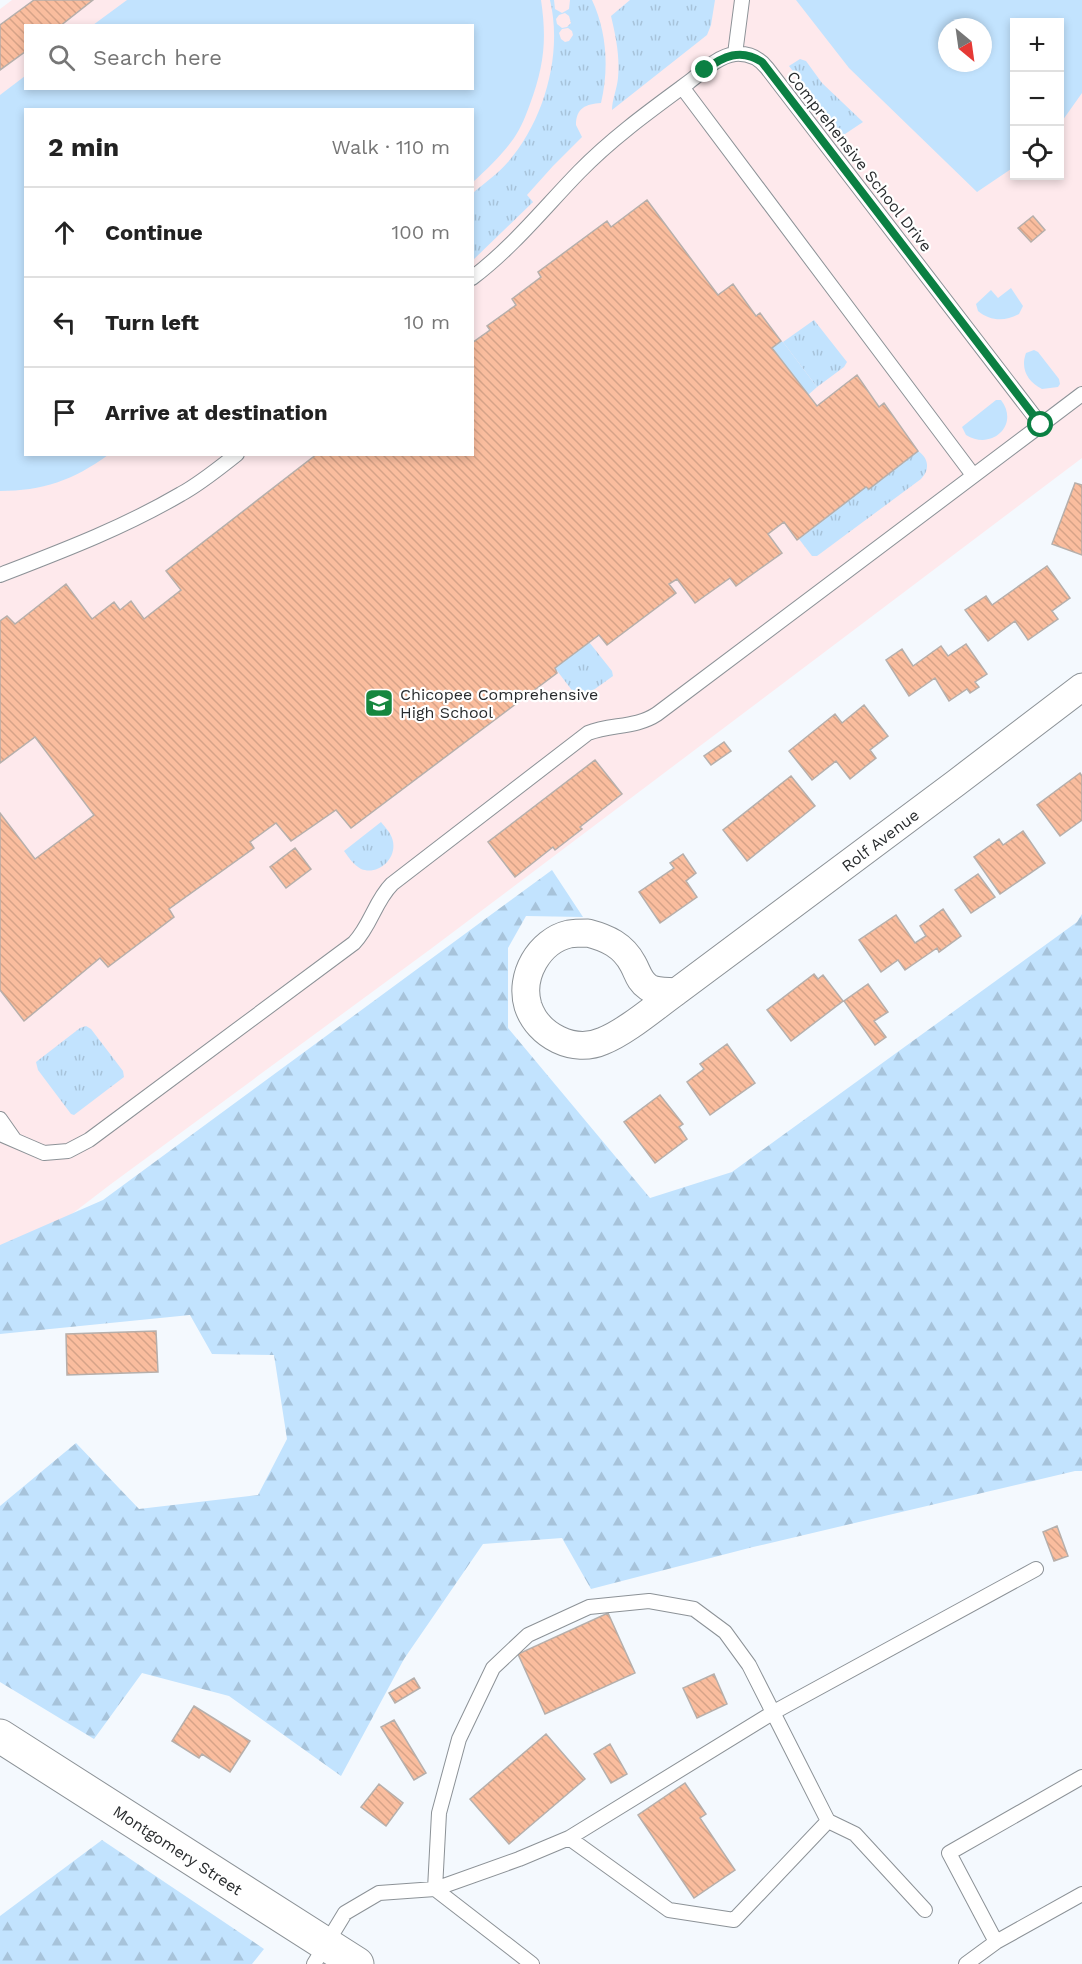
<!DOCTYPE html>
<meta charset="utf-8">
<style>
body{margin:0;font-family:"Work Sans",sans-serif;background:#f2f2f2;color:#222}
.controls{position:absolute;right:18px;top:18px;display:grid;overflow:hidden;border-radius:0px;box-shadow:0 3px 9px #0003}
.controls button{width:54px;height:54px;display:grid;place-items:center;padding:0;border:0;border-bottom:2px solid #e0e0e0;background:#fff;color:#222;font:30px sans-serif}
.compass{position:absolute;left:938px;top:18px;width:54px;height:54px;border-radius:50%;background:#fff;box-shadow:0 3px 9px #0003;rotate:151deg}
.stop{position:absolute;width:18px;height:18px;margin:-14px;border:4px solid #0b8043;border-radius:50%;background:#fff}
.stop.end{background:#0b8043;border-color:#fff;box-shadow:0 2px 6px #0008}
.list{margin:0;padding:0;list-style:none}
h2{display:flex;justify-content:space-between;align-items:center;height:78px;margin:0;padding:0 24px;font-size:26px}
h2 small{font-size:20px;font-weight:400;color:#767676}
.list li{display:grid;grid-template-columns:39px 1fr auto;gap:18px;align-items:center;box-sizing:border-box;height:90px;padding:0 24px;border-top:2px solid #e0e0e0}
.list b{display:block;font-size:22px;white-space:nowrap}
.list em{font-size:20px;font-style:normal;color:#767676}
.icon{flex:none;width:33px;height:33px;fill:none;stroke:currentColor;stroke-width:2;stroke-linecap:round;stroke-linejoin:round}
.map{position:relative;flex:none;width:1082px;height:1964px;overflow:hidden}
.search{position:absolute;background:#fff;box-shadow:0 3px 9px #0003;left:24px;top:24px;width:450px;height:66px;display:flex;align-items:center;gap:15px;box-sizing:border-box;padding:0 21px;border-radius:0px;color:#767676;font-size:22px}
.panel{position:absolute;background:#fff;box-shadow:0 3px 9px #0003;left:24px;top:108px;width:450px;height:348px;border-radius:0px}
.map>svg:first-child{display:block}
</style>
<div class="map">
<svg width="1082" height="1964" viewBox="0 0 1082 1964">
<defs>
<pattern id="grass-tufts" width="24" height="20" patternUnits="userSpaceOnUse" patternTransform="scale(1.5)"><rect width="24" height="20" fill="#c2e3fe"/><path d="M3 7l-1-3M5 7V3M7 7l1-3M15 17l-1-3M17 17v-4M19 17l1-3" fill="none" stroke="#a7c3da"/></pattern>
<pattern id="forest-firs" width="22" height="20" patternUnits="userSpaceOnUse" patternTransform="scale(1.5)"><rect width="22" height="20" fill="#c2e3fe"/><path d="M5 1l3.5 6h-7zM16 11l3.5 6h-7z" fill="#a7c3da"/></pattern>
<pattern id="building-back-hatch" width="6" height="6" patternUnits="userSpaceOnUse" patternTransform="scale(1.5)"><rect width="6" height="6" fill="#fabd9e"/><path d="M-1 5l2 2M0 0l6 6M5-1l2 2" fill="none" stroke="#d6a388"/></pattern>
</defs>
<rect width="100%" height="100%" fill="#f4f9fe"/>
<path fill="#fee9ec" fill-rule="evenodd" d="M12,0H1082V458L432,948L111,1184L0,1269V9ZM1014,22H1060V176H1014ZM26,26H472V88H26ZM947,27H983V63H947ZM26,110H472V454H26Z"/>
<path fill="url(#grass-tufts)" fill-rule="evenodd" d="M550,0H554L555,9L562,13L569,9L570,0H592C607,32 609,69 601,103C586,104 576,108 576,125L582,137L553,166L527,195L533,202L473,260V193C484,183 498,174 508,162C544,121 563,54 550,0ZM565,13L569,16L571,23L567,27L562,28L557,24L556,19L559,15ZM568,28L572,31L573,35L569,41L565,42L561,39L559,33L562,29Z
M630,0H715L711,25L707,35L612,110C612,100 617,89 618,78C620,56 616,37 611,16Z
M800,59L806,61L822,83L863,122L845,134H841L789,66Z
M814,320L847,362L844,367L817,387L783,342Z
M918,451C929,458 930,470 921,479L817,556H812L799,539L866,487L869,489Z
M589,642L612,671L613,676L581,699L577,697L555,668Z
M381,822C385,827 390,832 392,838C399,857 379,876 361,869C354,865 349,858 344,851Z
M86,1026L91,1029L123,1071L124,1077L74,1115L71,1114L38,1070L36,1062L80,1028Z"/>
<path fill="url(#forest-firs)" d="M552,870L583,917L526,916L508,948V1028L650,1198L732,1172L1077,922L1082,914V1471H1075L753,1547L591,1589L562,1538L483,1544L404,1659L341,1776L229,1696L142,1673L94,1739L0,1682V1506L76,1443L139,1509L258,1495L287,1439L274,1355L212,1354L190,1315L0,1334V1245L103,1200Z
M102,1840L264,1949L252,1964H0V1916Z"/>
<path fill="#c2e3fe" fill-rule="evenodd" d="M127,0H541C547,40 544,66 530,104C526,115 521,128 514,138C502,155 488,168 473,182L472,110H26V454L108,455C74,480 42,491 0,491V95L25,76L26,88H472V26L93,25Z
M796,0H1082V93L1060,124V22H1014V167L977,192L849,68ZM947,27H983V63H947Z
M1011,288L1023,306L1019,314C1005,322 990,321 978,311L976,304L991,290L998,298Z
M781,341L783,342L817,387L808,395L772,348Z
M1034,350L1038,352L1059,379L1060,384L1058,387L1042,389C1028,382 1020,369 1026,353Z
M996,400H1001C1020,425 992,451 966,435L962,427Z"/>
<path fill="url(#building-back-hatch)" stroke="#b6afab" stroke-width="1.5" d="M34,0H93L60,26H26V51L0,70V25Z
M647,200L718,295L733,284L756,316L760,313L781,341L772,348L817,406L857,375L879,407L884,403L918,451L869,489L866,487L797,540L784,522L768,534L782,553L736,586L730,578L695,603L677,579L669,584L676,593L607,645L599,635L555,668L557,673L351,828L336,810L291,841L276,823L250,842L254,848L169,909L174,917L108,967L100,958L24,1021L0,990V813L35,859L94,815L35,737L0,763V621L7,616L15,624L66,584L92,619L114,602L120,610L131,601L144,619L181,590L166,571L317,454H472V343L490,330L487,326L516,305L512,299L541,277L538,272L607,221L611,227Z
M1033,216L1045,230L1031,242L1018,228Z
M1075,483L1082,485V555L1052,544Z
M1047,566L1070,598L1052,611L1058,619L1028,640L1015,621L988,641L965,610L986,596L992,605Z
M966,644L987,674L975,682L979,687L970,693L967,689L949,701L935,678L909,696L886,660L902,649L913,666L941,646L948,656Z
M864,705L888,736L870,750L876,758L850,779L836,761L812,780L789,751L835,714L842,723Z
M724,742L731,751L711,765L704,756Z
M595,760L622,794L580,827L582,829L555,850L553,847L515,877L488,842Z
M1080,773L1082,776V820L1060,836L1037,805Z
M791,776L815,806L747,861L723,830Z
M1023,831L1045,863L1000,894L974,857L999,839L1003,845Z
M295,848L311,869L286,888L270,867Z
M683,854L696,873L686,881L697,897L660,923L639,892L674,868L670,863Z
M978,874L995,897L971,913L955,890Z
M943,909L961,936L939,952L937,948L905,970L898,960L881,972L859,940L896,915L915,943L926,936L920,926Z
M814,974L818,979L823,975L843,1001L791,1041L767,1010Z
M868,984L888,1012L874,1021L886,1037L875,1045L844,1001Z
M727,1044L755,1083L710,1115L687,1082L704,1069L700,1064Z
M660,1095L683,1124L679,1127L687,1139L655,1163L624,1122Z
M156,1331L158,1372L67,1375L66,1334Z
M1057,1526L1068,1556L1054,1561L1043,1532Z
M608,1613L635,1673L545,1714L518,1654Z
M714,1674L727,1704L697,1718L683,1688Z
M414,1678L420,1688L395,1703L389,1693Z
M194,1706L250,1741L230,1772L202,1754L199,1758L172,1741Z
M394,1720L426,1773L414,1780L381,1727Z
M546,1734L585,1779L509,1844L470,1799Z
M610,1744L627,1774L611,1783L594,1754Z
M685,1783L706,1814L700,1818L735,1870L694,1898L638,1815Z
M379,1784L403,1803L386,1826L361,1807Z"/>
<g fill="none" stroke-linecap="round" stroke-linejoin="round">
<g stroke="#8c9297" stroke-width="16">
<path id="service" d="M735,54L742,0
M682,87L973,475
M472,278C513,247 544,208 579,172C612,138 651,110 689,82C702,72 718,56 735,54C748,53 759,58 767,68L1041,425L1082,394
M0,575C62,551 123,528 181,494C201,483 219,468 237,454
M0,1119L14,1139
M0,1134L44,1153L68,1151L89,1140L354,943C371,925 375,901 392,884L588,733C611,724 636,728 657,714L1041,425
M828,1821L734,1920L669,1910L569,1838L519,1859L435,1889L439,1813L459,1739L493,1668L528,1635L589,1607L649,1601L694,1609L725,1632L749,1665L828,1821L855,1834L925,1910
M569,1838L774,1712L1036,1569
M996,1942L949,1853L1082,1777
M314,1964L345,1913L379,1893L435,1889L532,1964
M966,1964L996,1942L1082,1894"/>
</g>
<g stroke="#8c9297" stroke-width="29">
<path id="minor" d="M588,933C607,938 623,945 633,964C638,973 639,981 648,987C655,992 668,991 676,992C655,1007 626,1032 603,1041C574,1054 538,1036 528,1006C519,976 539,941 569,934C575,933 582,933 588,933Z
M676,992L956,783L1082,687"/>
</g>
<g stroke="#8c9297" stroke-width="35">
<path id="secondary" d="M0,1736L357,1964"/>
</g>
<use href="#service" stroke="#fff" stroke-width="14"/>
<use href="#minor" stroke="#fff" stroke-width="27"/>
<use href="#secondary" stroke="#fff" stroke-width="33"/>
</g>
<g fill="none" stroke-linecap="round" stroke-linejoin="round">
<path stroke="#0b8043" stroke-width="8" d="M705,70C723,56 741,48 762,62L1041,425"/>
</g>
<defs>
<g id="school-square" transform="scale(1.5)"><rect x="-9" y="-9" width="18" height="18" rx="4" fill="#16873f" stroke="#fff"/><path d="M0-5L7-2L0 1L-7-2ZM-4 1L0 2.5L4 1V4Q0 6-4 4Z" fill="#fff"/></g>
</defs>
<g fill-rule="evenodd">
<use href="#school-square" x="379" y="703"/>
</g>
<g text-anchor="middle" stroke-width="4.5" stroke-linejoin="round" paint-order="stroke">
<g font-size="16" fill="#282b2d" stroke="#fff">
<text transform="translate(860 161) rotate(52)" y="6">Comprehensive School Drive</text>
<text transform="translate(880 840) rotate(-37)" y="6">Rolf Avenue</text>
<text transform="translate(178 1850) rotate(33)" y="6">Montgomery Street</text>
</g>
<g font-size="16" fill="#282b2d" stroke="#fff" text-anchor="start">
<text x="400" y="700">Chicopee Comprehensive<tspan x="400" dy="18">High School</tspan></text>
</g>
</g>
</svg>
<div class="controls">
<button>+</button>
<button>−</button>
<button><svg class="icon" aria-label="locate" viewBox="0 0 24 24"><circle cx="12" cy="12" r="6"/><path d="M12 2v4M12 18v4M2 12h4M18 12h4"/></svg></button>
</div>
<svg class="compass" viewBox="-18 -18 36 36"><path d="M0-13l5 13h-10z" fill="#e53935"/><path d="M0 13l5-13h-10z" fill="#767676"/></svg>
<div class="stop" style="left:1041px;top:425px"></div>
<div class="stop end" style="left:705px;top:70px"></div>
<div class="search"><svg class="icon" aria-label="search" viewBox="0 0 24 24"><circle cx="10" cy="10" r="6"/><path d="M15 15l6 6"/></svg>Search here</div>
<section class="panel">
<h2>2 min<small>Walk · 110 m</small></h2>
<ul class="list">
<li><svg class="icon" aria-label="ahead" viewBox="0 0 24 24"><path d="M12 20V5M6 11l6-6 6 6"/></svg><div><b>Continue</b></div><em>100 m</em></li>
<li><svg class="icon" aria-label="left" viewBox="0 0 24 24"><path d="M17 20v-9H6M10 6l-5 5 5 5"/></svg><div><b>Turn left</b></div><em>10 m</em></li>
<li><svg class="icon" aria-label="arrive" viewBox="0 0 24 24"><path d="M6 21V4h12l-3 4 3 4H6"/></svg><div><b>Arrive at destination</b></div></li>
</ul>
</section>
</div>
